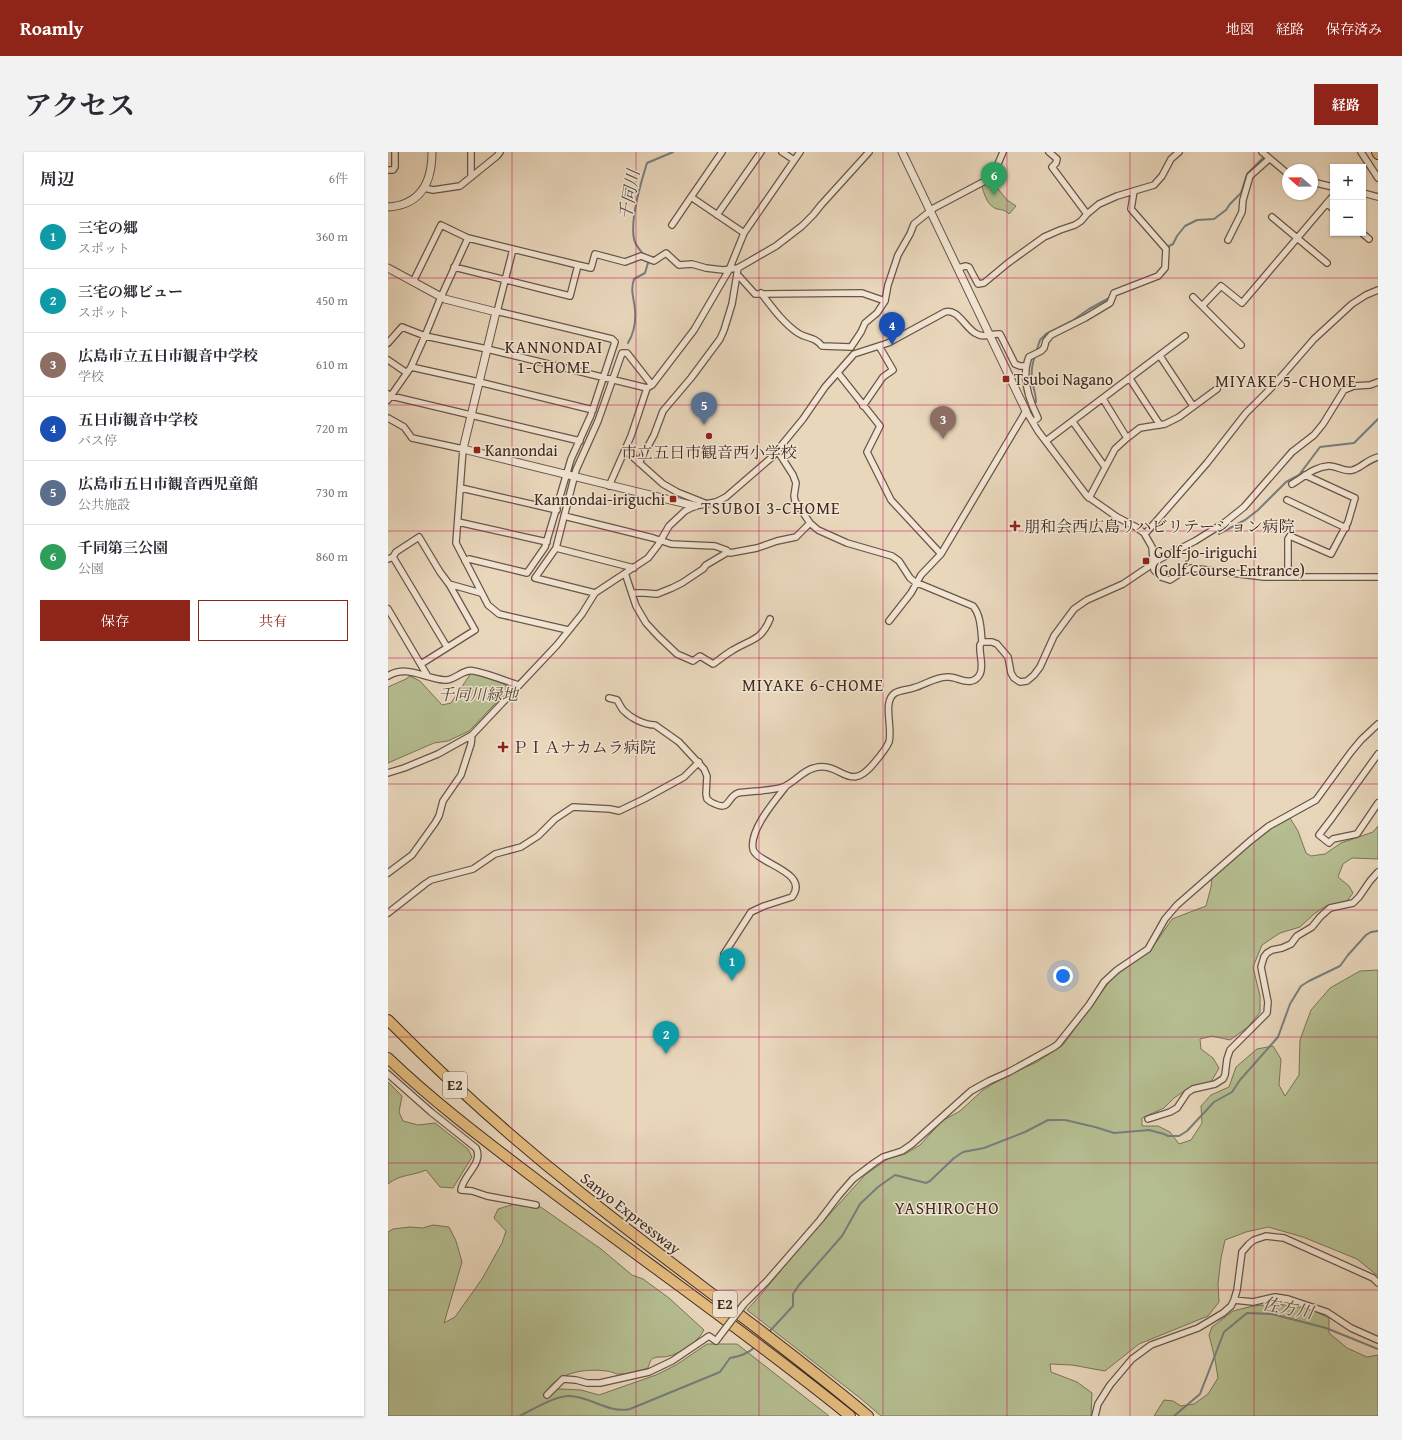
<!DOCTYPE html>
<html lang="ja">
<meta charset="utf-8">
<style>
body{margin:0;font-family:"Gentium Book Plus","Noto Serif JP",serif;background:#f2f2f3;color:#2b2b33}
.controls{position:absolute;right:12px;top:12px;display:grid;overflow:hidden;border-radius:0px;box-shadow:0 1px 3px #0004}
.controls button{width:36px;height:36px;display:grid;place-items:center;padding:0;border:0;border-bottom:1px solid #e1e1e2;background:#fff;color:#2b2b33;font:20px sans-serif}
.compass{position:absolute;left:894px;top:12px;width:36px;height:36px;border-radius:50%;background:#fff;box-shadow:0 1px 3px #0004;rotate:290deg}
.you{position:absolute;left:675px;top:824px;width:14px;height:14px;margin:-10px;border:3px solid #fff;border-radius:50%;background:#1a73e8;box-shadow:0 0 0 6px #1a73e833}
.badge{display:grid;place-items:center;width:26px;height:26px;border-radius:50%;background:#8f2418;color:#fff;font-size:13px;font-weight:700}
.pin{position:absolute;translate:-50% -33px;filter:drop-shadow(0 1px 2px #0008)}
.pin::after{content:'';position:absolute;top:21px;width:14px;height:12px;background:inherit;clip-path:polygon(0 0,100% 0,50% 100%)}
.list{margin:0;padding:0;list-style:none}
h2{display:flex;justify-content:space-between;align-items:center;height:52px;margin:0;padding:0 16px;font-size:17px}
h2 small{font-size:13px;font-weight:400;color:#7c7c81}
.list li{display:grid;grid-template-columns:26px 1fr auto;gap:12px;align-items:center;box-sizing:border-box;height:64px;padding:0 16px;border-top:1px solid #e1e1e2}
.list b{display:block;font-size:15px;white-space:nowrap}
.list p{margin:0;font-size:13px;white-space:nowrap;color:#7c7c81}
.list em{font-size:13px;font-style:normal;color:#7c7c81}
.actions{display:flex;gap:8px;padding:12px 16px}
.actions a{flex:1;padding:9px 0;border:1px solid #8f2418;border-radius:0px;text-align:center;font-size:14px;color:#8f2418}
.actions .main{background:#8f2418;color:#fff}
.map{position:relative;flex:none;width:990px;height:1264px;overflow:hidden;border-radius:0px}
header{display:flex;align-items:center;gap:24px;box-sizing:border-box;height:56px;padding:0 20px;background:#8f2418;color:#fff}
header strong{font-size:19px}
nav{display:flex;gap:22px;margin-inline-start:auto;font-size:14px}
.intro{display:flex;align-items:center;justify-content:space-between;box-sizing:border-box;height:96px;padding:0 24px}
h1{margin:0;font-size:28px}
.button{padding:10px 18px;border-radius:0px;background:#8f2418;color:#fff;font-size:14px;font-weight:700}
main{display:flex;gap:24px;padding:0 24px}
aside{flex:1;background:#fff;border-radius:0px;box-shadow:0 1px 3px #0004}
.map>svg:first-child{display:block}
</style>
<header>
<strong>Roamly</strong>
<nav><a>地図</a><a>経路</a><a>保存済み</a></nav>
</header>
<div class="intro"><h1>アクセス</h1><a class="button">経路</a></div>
<main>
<aside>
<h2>周辺<small>6件</small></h2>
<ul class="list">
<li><span class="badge" style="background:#0f9aa8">1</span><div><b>三宅の郷</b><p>スポット</p></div><em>360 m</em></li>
<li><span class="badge" style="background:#0f9aa8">2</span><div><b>三宅の郷ビュー</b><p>スポット</p></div><em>450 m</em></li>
<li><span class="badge" style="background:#8d6e63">3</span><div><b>広島市立五日市観音中学校</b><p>学校</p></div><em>610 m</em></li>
<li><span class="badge" style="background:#1a4fb4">4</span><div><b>五日市観音中学校</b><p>バス停</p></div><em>720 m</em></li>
<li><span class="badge" style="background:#5c6f8a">5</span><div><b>広島市五日市観音西児童館</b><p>公共施設</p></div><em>730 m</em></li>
<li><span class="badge" style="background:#2e9e5b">6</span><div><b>千同第三公園</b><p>公園</p></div><em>860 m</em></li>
</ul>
<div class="actions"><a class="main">保存</a><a>共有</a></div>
</aside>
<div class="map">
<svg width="990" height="1264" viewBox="0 0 990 1264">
<rect width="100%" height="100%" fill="#e9d7bc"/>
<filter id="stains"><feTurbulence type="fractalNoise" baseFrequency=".005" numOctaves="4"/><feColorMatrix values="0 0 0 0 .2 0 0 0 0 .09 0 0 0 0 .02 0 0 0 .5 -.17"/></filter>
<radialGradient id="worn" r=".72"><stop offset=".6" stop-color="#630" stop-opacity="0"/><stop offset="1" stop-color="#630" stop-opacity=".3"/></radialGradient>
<path fill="#b5be91" stroke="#7a7459" d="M602,27L619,48L628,54L621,62C617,58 614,58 609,57C599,54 596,41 593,32Z
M83,521L105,528L123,535L81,579L60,589L46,591L0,611V535L18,527L22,524L32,529L54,553L63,551Z
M902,666L910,679L918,701L923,704L937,702L953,691L985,680L990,674V707L964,706L955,712L950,725L961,734L965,741L959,749L938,754L926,762L912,775L892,781L874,793L865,815L872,844V860L860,875L842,888L824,884L812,887L813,897L825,906L831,916L823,930L804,934L786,946L776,956L754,966V974H770L782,980L791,992L803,988L814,971L813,954L823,943L841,935L848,915L869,897L885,894L893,907L891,933L897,944L911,923L912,888L923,858L942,836L972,819L990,818V1124L969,1107L915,1085L880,1075L858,1080L837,1088L833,1106L830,1132L831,1150L820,1164L751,1192L717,1219L684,1213L662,1212L663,1220L689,1230L704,1241L703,1264H493L472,1246L359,1158L376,1139L411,1096L477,1023L501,1006L517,1002L532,993L554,969L572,959L595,938L620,923L649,910L675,893L724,826L745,811L769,789L784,767L818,754L823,735L824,725L880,678Z
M0,930L14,944L11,960L15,969L30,973L47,971L80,997L84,1005L65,1036L52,1035L38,1018C25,1024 12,1022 0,1032Z
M140,1048L154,1056L213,1097L244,1123L255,1127L281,1146L316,1178C310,1190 293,1201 281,1204C276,1206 270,1204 266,1206C262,1207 261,1213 260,1216C251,1219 242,1222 233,1222C228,1223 223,1219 218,1219C196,1216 169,1221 158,1240L172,1237L193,1238L211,1243L268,1223L288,1213L319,1192H349L441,1264H0V1080L5,1077L22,1075L35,1076L45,1073L61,1075L68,1089L74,1110L56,1171L67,1165L94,1127L114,1091L118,1079L106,1066L110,1057Z
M890,1152L922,1157L941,1166V1181L959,1196L979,1205L990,1203V1264H766L776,1248L785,1249L793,1254L806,1252L820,1242L830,1226L827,1207L821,1183L824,1175L845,1159L865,1154Z"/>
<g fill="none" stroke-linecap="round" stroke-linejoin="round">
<path stroke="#767f7d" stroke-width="2" d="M780,98L781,94L785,92L789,84L797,74L809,68L826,67L838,58L842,52L853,41L859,22L875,6L876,3
M256,103C252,98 247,93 246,87C242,68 253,30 259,11L285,0
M240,191C246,181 248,170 247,158C246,145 242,140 246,127L257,121L260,111L259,108
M648,200L652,188L658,182L684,169L701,157L723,145
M647,204C644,212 643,221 644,230C646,237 648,243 648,250
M831,382L857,368L870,358L898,330L911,323L932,295L966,291L990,267
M380,1181L405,1154V1142L411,1133L454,1084L472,1052L490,1035L507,1023L538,1031L542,1029L566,1006L575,1000L596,996L637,980L660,968H677L707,975L726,981L761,978L776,982L780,984H791L799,979L826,950L844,940L852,928L890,885L902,852L913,834L921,829L952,814L960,803L978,783L983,780L990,779
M132,1264C145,1257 167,1244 181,1244C202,1244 221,1262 242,1257L332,1220L342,1206C352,1204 360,1202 368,1194
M786,1264L812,1242L836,1180L859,1161L884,1162L938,1176L990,1197"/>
<g stroke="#6a5548" stroke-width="8">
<path id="minor" d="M394,0L406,8
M661,0L669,7L668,11L664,15L699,62
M874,0L900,22
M973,0L990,26
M0,18H5L7,15V0
M83,25V0
M924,30L945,35
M36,36L45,38L72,34L109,4L112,0
M975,41L990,45
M303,45L334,0
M939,51L945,57
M329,63L373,0
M884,65L939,111
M284,73L303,45L356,81
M974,81L981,87
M840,88L854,60L855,48L862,24L881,7
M190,113L203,116L207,102L237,110L253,104L266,109L278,101L291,113L304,112L318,116L335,118L350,116L388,94L414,74L425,63L433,53L481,0
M570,116L578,114L581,115L590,132L596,131L620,111L656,85L672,78L687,73L693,69L699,62L711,52L729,44L766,33L774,24L783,7L791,0
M349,122L367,142L474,141L497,149
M25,130L53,73L80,86L190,113L182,144L66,115
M373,141C384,155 395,171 410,181C419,187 426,184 434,194L463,195
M805,145L814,154
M0,191L14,175L37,184L99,197L259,236
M853,193L814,154L833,134L854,151L945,44
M463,195L473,180L477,171L489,161L497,149L500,133L510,103L522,82L526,72L546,56L597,29C607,21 610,12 615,0
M772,204L805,254
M0,208L19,221
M23,215L91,230L205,258
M450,221L492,274L479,300L503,348L553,402
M742,227L772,273
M0,242L3,244L192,289
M715,247L739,286
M0,248L23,215L37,184L53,145L80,86
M475,254L495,225L505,218L491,194
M0,266L16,275L24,286L75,297L68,391L100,453L111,462L180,478
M645,270L650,266C641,248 633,224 641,205L653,199L656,196L658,189L663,183L697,166L722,151L726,141L770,124L777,116L778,97L743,57L746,39
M685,270L717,315
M658,289L797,184
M237,298L275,332L289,340L319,352
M389,298L405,323L408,331L406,344L407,349L422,371L430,378L459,391L504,404L511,409L522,426L527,430L585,454C593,463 593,479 594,490
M251,311L266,283L275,259L303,226L332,187L336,178L344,152L350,116
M904,332C916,325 926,315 940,314C949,313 956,321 965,318C974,315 979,308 990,305
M221,334L243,284L259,236L264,233L306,178L341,118L356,81L412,0
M73,336L169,358
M701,346L727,297L739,286L752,276L777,272L791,265L829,237
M899,348L958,376
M176,364L265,386L283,392L327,394L338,398L342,401L369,396L389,389L408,385L422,371
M70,370L159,390
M757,382L819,311L858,261L886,233L926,187L964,152L978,143L990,138
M168,396L246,416
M5,405L59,495
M0,407L5,405L8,400L31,385L52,420L61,432L87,478L33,512
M77,409L81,407L139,421L157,395L183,307L203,263L227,190L224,187L112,160H108L110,156L125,97
M237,421L248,454L258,471L270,484L289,502L305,509L312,504L325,512C331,508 338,502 345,498C363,487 373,489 382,467
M900,425V387L902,384L943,402L960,370L967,346L917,323
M61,432L93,441
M207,441L147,426L168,396L188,318L210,269L234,201H239L264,233
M245,441H256L269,442L284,436L294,431L315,417L318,413L340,400
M0,457L39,523
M501,469L523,441L533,423L553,402L638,259L650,279L699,344L729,365L748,375L756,381L764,395L766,418L773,425L782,428L796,419L803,416L876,425H990
M0,524C19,512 37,527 57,528C67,529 75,516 86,519C101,522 115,528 130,533
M221,546L229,548C231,551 233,556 236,559C243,566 256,573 267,573L291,590L316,617L319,624L318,642L319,647C322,650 324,651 327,652C342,659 339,645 350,641C362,639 384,639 395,635C406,631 414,619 426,616C454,608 460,644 487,610C492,604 498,597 501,590C505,576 494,549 507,541C512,538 519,538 525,536C537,533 547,525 559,525C567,524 575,531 583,529C586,529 590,526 592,522C596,514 591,502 592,493L594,490H604L609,492L620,505L623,521L626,526L632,530L639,529L646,523L652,515L666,484L686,457L699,448L735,432L772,407L807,389L836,371L856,355L904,300L926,283L935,272L956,238L966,234L982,233L990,230
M990,602L944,666L931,683L941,691L945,687L969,682L990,651
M0,621L16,616L50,602L84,583L169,493L194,462L207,441L260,406L270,393L281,374L297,359L307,354L328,350L338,345L383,306L415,267L437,235L466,202L500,191L557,160C569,156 577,175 587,181C596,187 603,181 612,182L627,212L632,214H638
M0,721L24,703L47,671L51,664L55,649L73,623L83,592L84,583
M0,761L37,732L43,728L85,717L107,702L133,695L150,684L167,667L185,655L222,657L231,659L256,647L296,625L311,610
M336,802L363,760L376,754L404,745C423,720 367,711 365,697C361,678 388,647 399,633
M0,922L43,960L88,996C96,1011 75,1023 73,1038L84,1039L99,1044L148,1053
M760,967L782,960L789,956L799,941L805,937L827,932L835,927L837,923L839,907L842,898L879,861L880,850L873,815L876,805L879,801L884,798L894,796L903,792L909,784L924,775L932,765L942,756L965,751L971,745L982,729L990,720
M846,1148L865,1150L887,1145L900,1147L939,1160L963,1176L990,1188
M356,1152L379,1129L432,1068L451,1043L465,1027L486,1011L495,1005L514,999L524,992L583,939L601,929L621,920L666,895L670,892L701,853L716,830L729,818L760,797L777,767L789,753L862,689L881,674L928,648L963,600L973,588L990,572
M159,1243L175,1227L188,1228L199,1231H212L261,1220L284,1209L321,1184L328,1189L331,1185
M707,1264L710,1252L722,1233L744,1207L763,1193L810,1176L835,1161L843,1154L846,1148L849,1138L854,1100L861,1092L866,1088L878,1084L896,1086L985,1126L990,1131"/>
</g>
<g stroke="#6a5548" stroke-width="9">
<path id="tertiary" d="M514,0L638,259
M0,55C33,53 44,30 44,0
M0,116L57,147L108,160L75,297L307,354"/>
</g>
<g stroke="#402a21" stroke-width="12">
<path id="motorway" d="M989,0L990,2
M0,868C61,930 126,988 193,1041C288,1117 387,1186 480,1264
M0,906C47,951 99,990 150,1029C254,1108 361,1182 462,1264"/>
</g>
<use href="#minor" stroke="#f1e5d3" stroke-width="5.5"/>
<use href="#tertiary" stroke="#f1e5d3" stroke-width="7"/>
<use href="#motorway" stroke="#e4bc7e" stroke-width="10"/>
<g stroke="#6a5548" stroke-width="8" stroke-linecap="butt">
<path id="minor-bridge" d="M331,1185L356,1152"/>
</g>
<use href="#minor-bridge" stroke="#f1e5d3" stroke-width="5.5"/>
</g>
<path fill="none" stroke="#c2185b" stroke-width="1" stroke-opacity="0.55" d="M124,0V1264M248,0V1264M371,0V1264M495,0V1264M619,0V1264M742,0V1264M866,0V1264M0,126H990M0,253H990M0,379H990M0,506H990M0,632H990M0,758H990M0,885H990M0,1011H990M0,1138H990"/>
<g fill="#8f2418" stroke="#f1e5d3" stroke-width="1.5">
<rect x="614" y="223" width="8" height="8" rx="2"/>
<circle cx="321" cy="284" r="4"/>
<rect x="85" y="294" width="8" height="8" rx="2"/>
<rect x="281" y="343" width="8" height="8" rx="2"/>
<path d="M625 368h4v4h4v4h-4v4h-4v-4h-4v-4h4z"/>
<rect x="754" y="405" width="8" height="8" rx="2"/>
<path d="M113 589h4v4h4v4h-4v4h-4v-4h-4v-4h4z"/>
</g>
<g text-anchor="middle" stroke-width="3" stroke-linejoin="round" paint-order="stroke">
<g fill="#f1e5d3" stroke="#756256" stroke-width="1">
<rect x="55" y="920" width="24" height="26" rx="3"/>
<rect x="325" y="1139" width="24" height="26" rx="3"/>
</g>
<g font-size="15" font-weight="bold" fill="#402a21">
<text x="67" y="938">E2</text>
<text x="337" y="1157">E2</text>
</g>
<g font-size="16" fill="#402a21" stroke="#f1e5d3" text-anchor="start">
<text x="626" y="233">Tsuboi Nagano</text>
<text x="97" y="304">Kannondai</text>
<text x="321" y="306" text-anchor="middle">市立五日市観音西小学校</text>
<text x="277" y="353" text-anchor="end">Kannondai-iriguchi</text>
<text x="636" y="380">朋和会西広島リハビリテーション病院</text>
<text x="766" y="406">Golf-jo-iriguchi<tspan x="766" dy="18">(Golf Course Entrance)</tspan></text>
<text x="124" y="601">ＰＩＡナカムラ病院</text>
</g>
<g font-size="16" font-style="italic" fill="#574837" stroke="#f1e5d3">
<text x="90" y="548">千同川緑地</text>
</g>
<g font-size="16" fill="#402a21" stroke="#f1e5d3">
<text transform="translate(243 1061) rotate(38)" y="6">Sanyo Expressway</text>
</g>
<g font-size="17" font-style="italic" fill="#564d47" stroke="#f1e5d3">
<text transform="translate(241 43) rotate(-80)" y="6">千同川</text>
<text transform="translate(900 1156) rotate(11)" y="6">佐方川</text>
</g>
<g font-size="17" letter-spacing="1" fill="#402a21" stroke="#f1e5d3">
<text x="166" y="201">KANNONDAI<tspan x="166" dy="20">1-CHOME</tspan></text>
<text x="898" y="235">MIYAKE 5-CHOME</text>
<text x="383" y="362">TSUBOI 3-CHOME</text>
<text x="425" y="539">MIYAKE 6-CHOME</text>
<text x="559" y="1062">YASHIROCHO</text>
</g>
</g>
<rect width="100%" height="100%" filter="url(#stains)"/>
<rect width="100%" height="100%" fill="url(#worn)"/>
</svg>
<div class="controls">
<button>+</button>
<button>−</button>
</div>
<svg class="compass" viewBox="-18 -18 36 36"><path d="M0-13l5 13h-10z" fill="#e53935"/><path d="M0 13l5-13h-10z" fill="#7c7c81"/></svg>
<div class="you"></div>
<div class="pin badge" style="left:344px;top:829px;background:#0f9aa8">1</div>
<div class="pin badge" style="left:278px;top:902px;background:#0f9aa8">2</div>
<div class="pin badge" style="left:555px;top:287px;background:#8d6e63">3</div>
<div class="pin badge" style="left:504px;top:193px;background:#1a4fb4">4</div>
<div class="pin badge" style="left:316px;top:273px;background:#5c6f8a">5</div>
<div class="pin badge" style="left:606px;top:43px;background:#2e9e5b">6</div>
</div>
</main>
